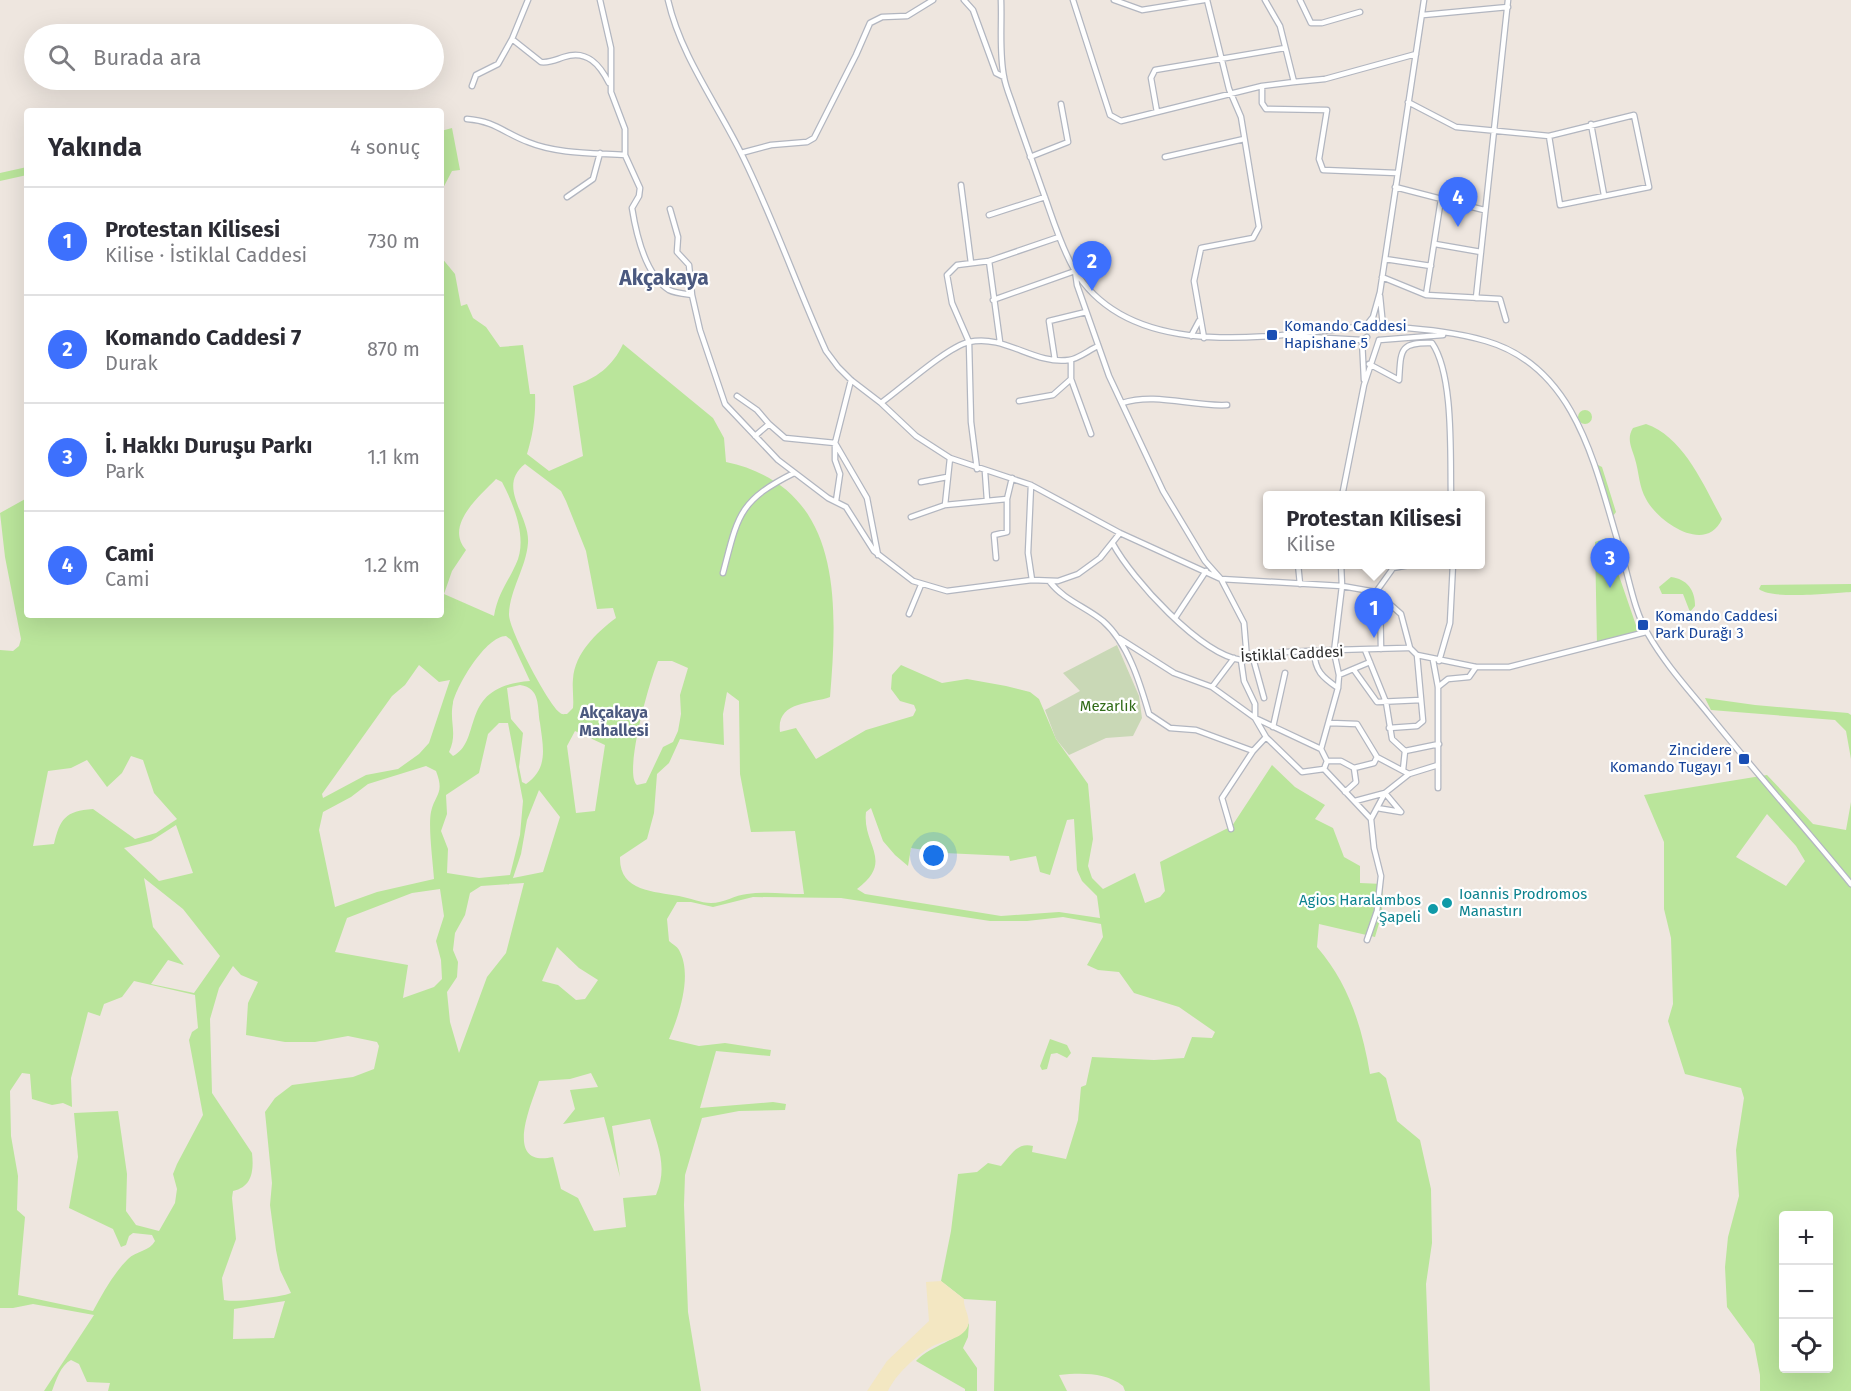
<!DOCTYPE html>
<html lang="tr">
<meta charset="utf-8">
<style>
body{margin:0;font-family:"Fira Sans",sans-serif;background:#f2f2f3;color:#2b2b33}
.controls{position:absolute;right:18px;bottom:18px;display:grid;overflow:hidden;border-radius:6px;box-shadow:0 6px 24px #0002}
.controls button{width:54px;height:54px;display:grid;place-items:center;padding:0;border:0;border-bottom:2px solid #e1e1e2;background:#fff;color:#2b2b33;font:30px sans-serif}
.you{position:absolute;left:934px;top:856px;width:21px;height:21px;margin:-15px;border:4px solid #fff;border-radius:50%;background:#1a73e8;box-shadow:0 0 0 9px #1a73e833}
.badge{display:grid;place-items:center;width:39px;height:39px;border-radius:50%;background:#3d70fd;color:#fff;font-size:20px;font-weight:700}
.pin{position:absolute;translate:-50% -50px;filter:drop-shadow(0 2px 3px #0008)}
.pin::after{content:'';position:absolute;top:32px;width:21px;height:18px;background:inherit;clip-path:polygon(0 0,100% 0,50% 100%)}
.popup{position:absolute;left:1263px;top:491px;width:222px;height:78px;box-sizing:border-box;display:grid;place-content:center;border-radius:6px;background:#fff;filter:drop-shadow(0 2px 4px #0005);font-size:20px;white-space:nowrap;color:#7c7c81}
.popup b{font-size:22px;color:#2b2b33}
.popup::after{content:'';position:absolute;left:50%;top:100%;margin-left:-12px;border:12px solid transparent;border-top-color:#fff}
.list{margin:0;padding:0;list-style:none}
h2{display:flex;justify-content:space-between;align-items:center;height:78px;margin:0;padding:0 24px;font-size:26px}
h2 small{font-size:20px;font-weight:400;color:#7c7c81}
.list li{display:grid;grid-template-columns:39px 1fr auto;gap:18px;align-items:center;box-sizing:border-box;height:108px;padding:0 24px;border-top:2px solid #e1e1e2}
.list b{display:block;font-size:22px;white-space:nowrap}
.list p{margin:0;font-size:20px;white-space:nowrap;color:#7c7c81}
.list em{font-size:20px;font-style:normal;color:#7c7c81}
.icon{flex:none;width:33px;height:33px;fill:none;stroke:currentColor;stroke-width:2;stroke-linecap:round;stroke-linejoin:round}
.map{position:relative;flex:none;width:1851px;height:1391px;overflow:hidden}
.search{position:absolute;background:#fff;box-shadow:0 6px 24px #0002;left:24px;top:24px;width:420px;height:66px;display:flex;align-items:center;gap:15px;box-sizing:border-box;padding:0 21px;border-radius:33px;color:#7c7c81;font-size:22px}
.panel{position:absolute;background:#fff;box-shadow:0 6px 24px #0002;left:24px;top:108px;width:420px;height:510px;border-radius:6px}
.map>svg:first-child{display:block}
</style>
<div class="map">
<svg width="1851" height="1391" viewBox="0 0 1851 1391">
<rect width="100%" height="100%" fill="#eee6df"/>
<path fill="#bae59b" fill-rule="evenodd" d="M452,128L460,170L452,171L441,192V131Z
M27,167V175L0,181V173Z
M441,257L455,274L461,306L467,304L473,318L486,327L500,347L523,345L530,394H535C536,415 533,434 527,454L549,471L583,456L573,386C596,379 613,366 623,344L713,418L724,438L726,462C843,487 838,601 830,697C811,704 776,701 780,732L796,728L816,759L866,730L913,716L916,710L914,705L900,701L891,689L892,675L901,665L942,683L967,679L1006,686L1030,692L1039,699L1056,739L1088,784L1093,839L1088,866L1092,878L1103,889L1135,873L1145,903L1160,897L1165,891L1160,862L1232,826L1272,765L1295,787L1325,805L1315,819L1333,828L1344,857L1360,866V883L1383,884L1382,913L1375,937L1319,924L1317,947C1349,984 1362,1027 1370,1074L1379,1072L1386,1078L1397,1121L1420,1140L1431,1189L1432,1243L1426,1284L1430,1391H1125L1123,1386C1105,1372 1081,1373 1059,1375L1067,1391H994L996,1301L964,1299L941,1281L951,1231L958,1174L977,1172L988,1163L1001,1166C1011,1155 1017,1142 1033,1146L1032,1152L1066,1159L1078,1120L1081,1087L1086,1085L1092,1057L1154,1060L1184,1058L1192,1037L1212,1038L1215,1032L1179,1007L1134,993L1119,972L1098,970L1087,965L1103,937L1101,924L1063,917L1027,921H990L841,898L753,897L713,907L691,902H677L667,919L669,941C673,945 677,946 679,950C693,975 679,1015 669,1039L699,1046L725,1043L771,1050L770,1056L716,1051L700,1108L773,1102L786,1104L785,1110L739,1111L702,1118L685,1175L684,1205L688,1312L701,1391H108L110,1383L87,1382L79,1364L71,1360C61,1365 56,1380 52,1391H44L94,1315L33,1304L13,1308H0V650L13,651L19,646L21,639L5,557L0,513L27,498V615H441ZM525,464L561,491L566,501L586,551L597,609L613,608L616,618C596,633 575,653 573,679C572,689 574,698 573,708L567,714C563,714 562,715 559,712C547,702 508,628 509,614C510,589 526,568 528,543C530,515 496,487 525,464ZM496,479L502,482C514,505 528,539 516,564C507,584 498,593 494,616L444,594L452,571L466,550C444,525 480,496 496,479ZM506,636L511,640L530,681C457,686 484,740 453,756L449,752C458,733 449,722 453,703C457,685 486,636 506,636ZM658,661H672L688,668L680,695L681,714L678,731L673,742L663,747L646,783L637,785C623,774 650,679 658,661ZM419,665L439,682L450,680L429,743L419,754L398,769L366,775L323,798L322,794L392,696L405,685ZM520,685C541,688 537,707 540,723C543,747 549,768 526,784L522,782L519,767L523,733L511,719L507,688ZM727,692L739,701L740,774L751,832L795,831L804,894C785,894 766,891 747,894C735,895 724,903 711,903C701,903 690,898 679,896C654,891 619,892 620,857L647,839L654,813L657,774L669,763L680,739L724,745L723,714ZM499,723H508L523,801L520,835L510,875L479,878L447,873L448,849L441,831L447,814L446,795L479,773L488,734ZM575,731L605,745L595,811L576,813L567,746ZM131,756L143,760L154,793L177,819L156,833L135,839L93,809C65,811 60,819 54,844L33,846L48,771L71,768L87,760L107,787L122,773ZM426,766L436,771C445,794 435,794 431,812C428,826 433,863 434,879L377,892L335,907L319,830L323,812L351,797L368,784ZM539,790L560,817L543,872L513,878L521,854L527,820ZM871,808L883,841L895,855L908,866L911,848L944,853L1009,856L1010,861L1036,856L1040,872L1050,875L1067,820L1074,819L1077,870L1082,881L1097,896L1100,918L1059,912L1001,916L865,894L857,889C895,861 862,845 866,812ZM176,825L193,873L159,881L124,848L151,841ZM144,878L183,909L220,956L194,993L151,984L168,960L184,965L153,927ZM524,883L506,953L487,977L459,1053L450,1022L447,992L457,977L458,962L453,950L455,933L465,915L470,893L481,886ZM440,889L444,916L436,941L441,960L442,979L434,987L403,998L408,965L335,952L347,918L412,893ZM557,947L579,968L598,980L585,999L576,1000L558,985L542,981ZM233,966L241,975L258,982L248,1003L246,1035L285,1042H315L348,1036L377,1042L379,1046L374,1069L353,1077L292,1085L275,1098L265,1112L272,1183L270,1205L276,1250L280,1270L291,1293C283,1297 231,1303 224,1300L222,1278L236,1239L232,1198L233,1191C252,1187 254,1171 252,1153L212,1093L210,1019L219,988ZM134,981L195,995L198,1028L192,1032L189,1040L203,1115L177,1164L173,1174L177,1189L175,1203L159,1231L136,1225L126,1211L127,1174L118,1111L74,1113L78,1157L69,1208L113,1229L121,1247L126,1245L129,1236L133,1233L152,1235L155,1241C150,1251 136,1251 128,1259C113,1274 103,1293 93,1311L18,1295L25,1217L17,1210L18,1176L11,1136L10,1091L22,1073L30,1074L32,1099L52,1105L63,1103L72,1107L71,1078L88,1012L100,1016L104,1004L122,997ZM591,1073L598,1087L570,1090L575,1109L563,1124L604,1117L620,1177L612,1126L650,1119C658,1147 668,1167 656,1195L623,1198L626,1227L594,1231L578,1198L561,1189L553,1157C502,1168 532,1103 539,1081L570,1079ZM285,1301L274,1338L233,1339L234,1309Z
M1578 417a7 7 0 1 1 14 0a7 7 0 1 1-14 0Z
M1646,424C1684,437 1704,486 1722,519C1706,555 1658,522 1646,499C1639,487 1639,472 1635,459C1632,448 1626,439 1633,428Z
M1598,465L1602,467L1616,512L1613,516H1610L1595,467Z
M1606,538L1639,634L1597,646L1595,542Z
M1671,577C1687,579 1695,590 1695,606L1690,612L1683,594H1662L1659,587Z
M1851,584V592C1832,593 1772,600 1759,589L1761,585Z
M1705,698L1755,705L1848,713L1851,715V759L1846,731L1835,720L1711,710Z
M1767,775L1813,824L1846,830L1851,802V1391H1760V1375L1754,1344L1727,1307L1725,1267L1728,1237L1739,1196L1736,1150L1744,1098L1741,1088L1685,1074L1668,1021L1673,1004L1671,938L1664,909V842L1644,795ZM1767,814L1796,846L1805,861L1786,886L1736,857ZM1784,1216H1828V1368H1784Z
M1050,1039L1067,1045L1071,1053L1067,1058L1057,1053L1051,1054L1047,1069L1042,1070L1040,1066Z
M969,1323L968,1337L963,1348L977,1368V1391H965V1389L916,1361C932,1344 959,1342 969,1323Z"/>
<path fill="#f3e7c2" d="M941,1281L964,1299C963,1308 971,1317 968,1326C962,1340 943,1340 931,1347C915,1357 896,1374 888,1391H867L887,1361L929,1321L926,1282Z"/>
<path fill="#c9d8b6" d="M1117,645L1139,696L1142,718L1133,736L1106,738L1069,755L1056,739L1045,710L1080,691L1063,673Z"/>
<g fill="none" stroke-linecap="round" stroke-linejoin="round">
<g stroke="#b2b6c0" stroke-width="7">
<path id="minor" d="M600,0L611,48V92L625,129V155L640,188L639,196L632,208C636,233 645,275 669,290C675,293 685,294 692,295L700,330L725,404L778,460L828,498L846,507L874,551L913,581L947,591L1032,580L1058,581L1078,574L1100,558L1120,533
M668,0C681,57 718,105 743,157C774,220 797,287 826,351L838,367L851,380L881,403L916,436L950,458L1031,485L1120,533L1221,579L1342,586L1376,592L1401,614L1410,648L1417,655L1476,667H1509L1646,632
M964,0L973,10L996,73L1004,77
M1001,0C1002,25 999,53 1004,77C1006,89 1012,101 1015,112C1024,138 1033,164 1042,189C1052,216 1060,245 1074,269C1131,365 1275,335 1366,326L1378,329
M1073,0L1110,115L1121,121L1262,86L1294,82L1280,26L1265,0
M1114,0L1142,10L1204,0
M1300,0L1311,23H1322L1360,12
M1423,15L1508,7
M512,39L528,0
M1294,82L1325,79L1416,54
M472,86L476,75L498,64L512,39L541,62C550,63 555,60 564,57C587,49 600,65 609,83
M1262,86V103L1266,109L1327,110L1319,159L1323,170L1397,173
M1408,102L1456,127L1549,136L1634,115L1649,187L1560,205L1549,136
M1157,112L1151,78L1155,70L1285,48
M467,119C495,121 504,133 528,142C557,154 594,153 625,155
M1591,124L1604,195
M741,153L771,145L807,142L814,138L856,55L870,23L882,17L907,16L933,0
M1030,157L1068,142L1061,104
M1165,157L1244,139
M961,185L971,263
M1395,187L1484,210
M567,197L593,179L600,153
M670,209L678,237L677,252L689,265L692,295
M989,215L1045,197
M1435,244L1481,252
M1385,259L1431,266
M989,261L1000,342
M1382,277L1426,295L1500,299L1506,320
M1426,295L1441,199
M1380,296L1383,326
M1476,298L1508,0
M993,300L1075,271L1077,285L1109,376L1163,491L1205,561L1221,579L1244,623L1247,659
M1366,326L1373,317L1380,292L1424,0
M1378,329L1383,326C1417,329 1453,331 1486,341C1579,368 1596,472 1621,552C1629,578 1634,611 1648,634C1665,664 1689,690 1711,717C1757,774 1805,828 1851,884
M1191,336L1199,321
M1290,336L1362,340L1367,337
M1204,338L1194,281L1201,248L1253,238L1259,227L1241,117L1229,89L1207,0
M1362,340L1364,380
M1379,340L1443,335
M1055,360L1049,321L1086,312
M1071,360V379L1091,434
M1369,364L1399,380C1401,350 1399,342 1432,343C1454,375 1450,455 1451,496
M737,396L757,410L769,424
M1019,401L1053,395L1071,379
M881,403C902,388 947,347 969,342C1005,334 1034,365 1069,360C1078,359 1089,350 1098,346
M1122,403C1156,392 1192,407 1227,405
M755,436L769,424L785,438L835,443L867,498L878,555
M977,469L971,422L969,342L952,303L947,275L957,265L989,261L1059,237
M985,472L987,500
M921,482L947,477
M1031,485L1028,553L1032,580
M1342,496L1364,385L1379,340
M836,501L840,474L835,460V443L851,380
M945,505L950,458
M911,517L945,505L1007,499
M1113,544C1132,579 1200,654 1241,660C1255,662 1271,652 1286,652C1327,650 1369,649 1410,648
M996,558L994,535L1007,532V499L1012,478
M1298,564L1300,584
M1393,568L1415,564
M723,573C738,516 738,501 794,473
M1050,582C1064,600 1086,607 1103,621C1128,643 1140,683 1149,714L1170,728L1196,730L1253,751
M1376,592L1396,564
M1380,597L1381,649
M909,614L921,585
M1175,618L1206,571
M1119,638L1174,673L1212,687L1255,718L1321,749L1327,761L1324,769L1371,819L1374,848L1381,876L1377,911L1367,940
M1365,650L1386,702L1392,739L1405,751L1403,770
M1314,651C1315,671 1322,677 1338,688
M1253,658L1264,698
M1433,660L1438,687V788
M1439,661L1450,623L1453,564
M1354,670L1377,702L1421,700
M1339,675L1370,662
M1212,687L1234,658
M1438,687L1448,679L1469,677L1476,667
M1330,723L1357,724L1377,757L1409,774
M1273,727L1285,673
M1389,728L1417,726L1423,721L1417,655
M1266,737L1302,772L1324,769
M1321,749L1338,688L1339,675L1334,652L1342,586L1341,564
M1405,751L1439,744
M1327,761H1341L1354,768L1374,763L1377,757
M1345,792L1356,782L1354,768
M1355,801L1385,793L1409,774L1438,765
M1371,819L1385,793L1401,812L1377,808
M1231,829L1222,798L1253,751L1266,737L1255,718V704L1244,681L1241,660"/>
</g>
<use href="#minor" stroke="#fff" stroke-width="4.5"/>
</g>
<g fill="#1a4fb4" stroke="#fff" stroke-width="2">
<rect x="1266" y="329" width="12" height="12" rx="3"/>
<rect x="1637" y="619" width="12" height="12" rx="3"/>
<rect x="1738" y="753" width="12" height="12" rx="3"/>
</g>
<g fill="#0f9aa8" stroke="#fff" stroke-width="2">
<circle cx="1447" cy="903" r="6"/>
<circle cx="1433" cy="909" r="6"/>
</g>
<g text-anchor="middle" stroke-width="4.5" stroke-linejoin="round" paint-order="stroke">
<g font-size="15" fill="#164399" stroke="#fff" text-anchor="start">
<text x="1284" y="331">Komando Caddesi<tspan x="1284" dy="17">Hapishane 5</tspan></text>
<text x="1655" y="621">Komando Caddesi<tspan x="1655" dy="17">Park Durağı 3</tspan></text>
<text x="1732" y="755" text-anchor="end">Zincidere<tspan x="1732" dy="17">Komando Tugayı 1</tspan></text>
</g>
<g font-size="15" fill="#2c2c2c" stroke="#fff">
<text transform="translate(1292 654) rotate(-3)" y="5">İstiklal Caddesi</text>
</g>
<g font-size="15" fill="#316c19" stroke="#fff">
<text x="1108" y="711">Mezarlık</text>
</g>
<g font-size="15" fill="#0d838f" stroke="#fff" text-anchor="start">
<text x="1459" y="899">Ioannis Prodromos<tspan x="1459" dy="17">Manastırı</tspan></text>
<text x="1421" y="905" text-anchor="end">Agios Haralambos<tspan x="1421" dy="17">Şapeli</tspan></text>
</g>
<g font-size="16" font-weight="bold" fill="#4b597f" stroke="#fff">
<text x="614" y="718">Akçakaya<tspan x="614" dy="18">Mahallesi</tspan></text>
</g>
<g font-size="21" font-weight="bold" fill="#4b597f" stroke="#fff">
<text x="664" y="285">Akçakaya</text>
</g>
</g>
</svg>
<div class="controls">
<button>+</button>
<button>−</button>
<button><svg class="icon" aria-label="locate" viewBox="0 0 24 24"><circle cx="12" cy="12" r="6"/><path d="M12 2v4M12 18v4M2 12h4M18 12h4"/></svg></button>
</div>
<div class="you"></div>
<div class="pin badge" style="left:1374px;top:638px">1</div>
<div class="popup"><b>Protestan Kilisesi</b>Kilise</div>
<div class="pin badge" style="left:1092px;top:291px">2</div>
<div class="pin badge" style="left:1610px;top:588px">3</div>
<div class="pin badge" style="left:1458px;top:227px">4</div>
<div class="search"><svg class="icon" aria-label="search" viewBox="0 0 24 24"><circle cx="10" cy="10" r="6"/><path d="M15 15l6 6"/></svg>Burada ara</div>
<section class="panel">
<h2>Yakında<small>4 sonuç</small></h2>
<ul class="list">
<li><span class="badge">1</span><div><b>Protestan Kilisesi</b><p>Kilise · İstiklal Caddesi</p></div><em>730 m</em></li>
<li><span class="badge">2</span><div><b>Komando Caddesi 7</b><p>Durak</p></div><em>870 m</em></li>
<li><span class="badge">3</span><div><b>İ. Hakkı Duruşu Parkı</b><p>Park</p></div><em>1.1 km</em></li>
<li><span class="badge">4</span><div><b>Cami</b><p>Cami</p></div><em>1.2 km</em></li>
</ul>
</section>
</div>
